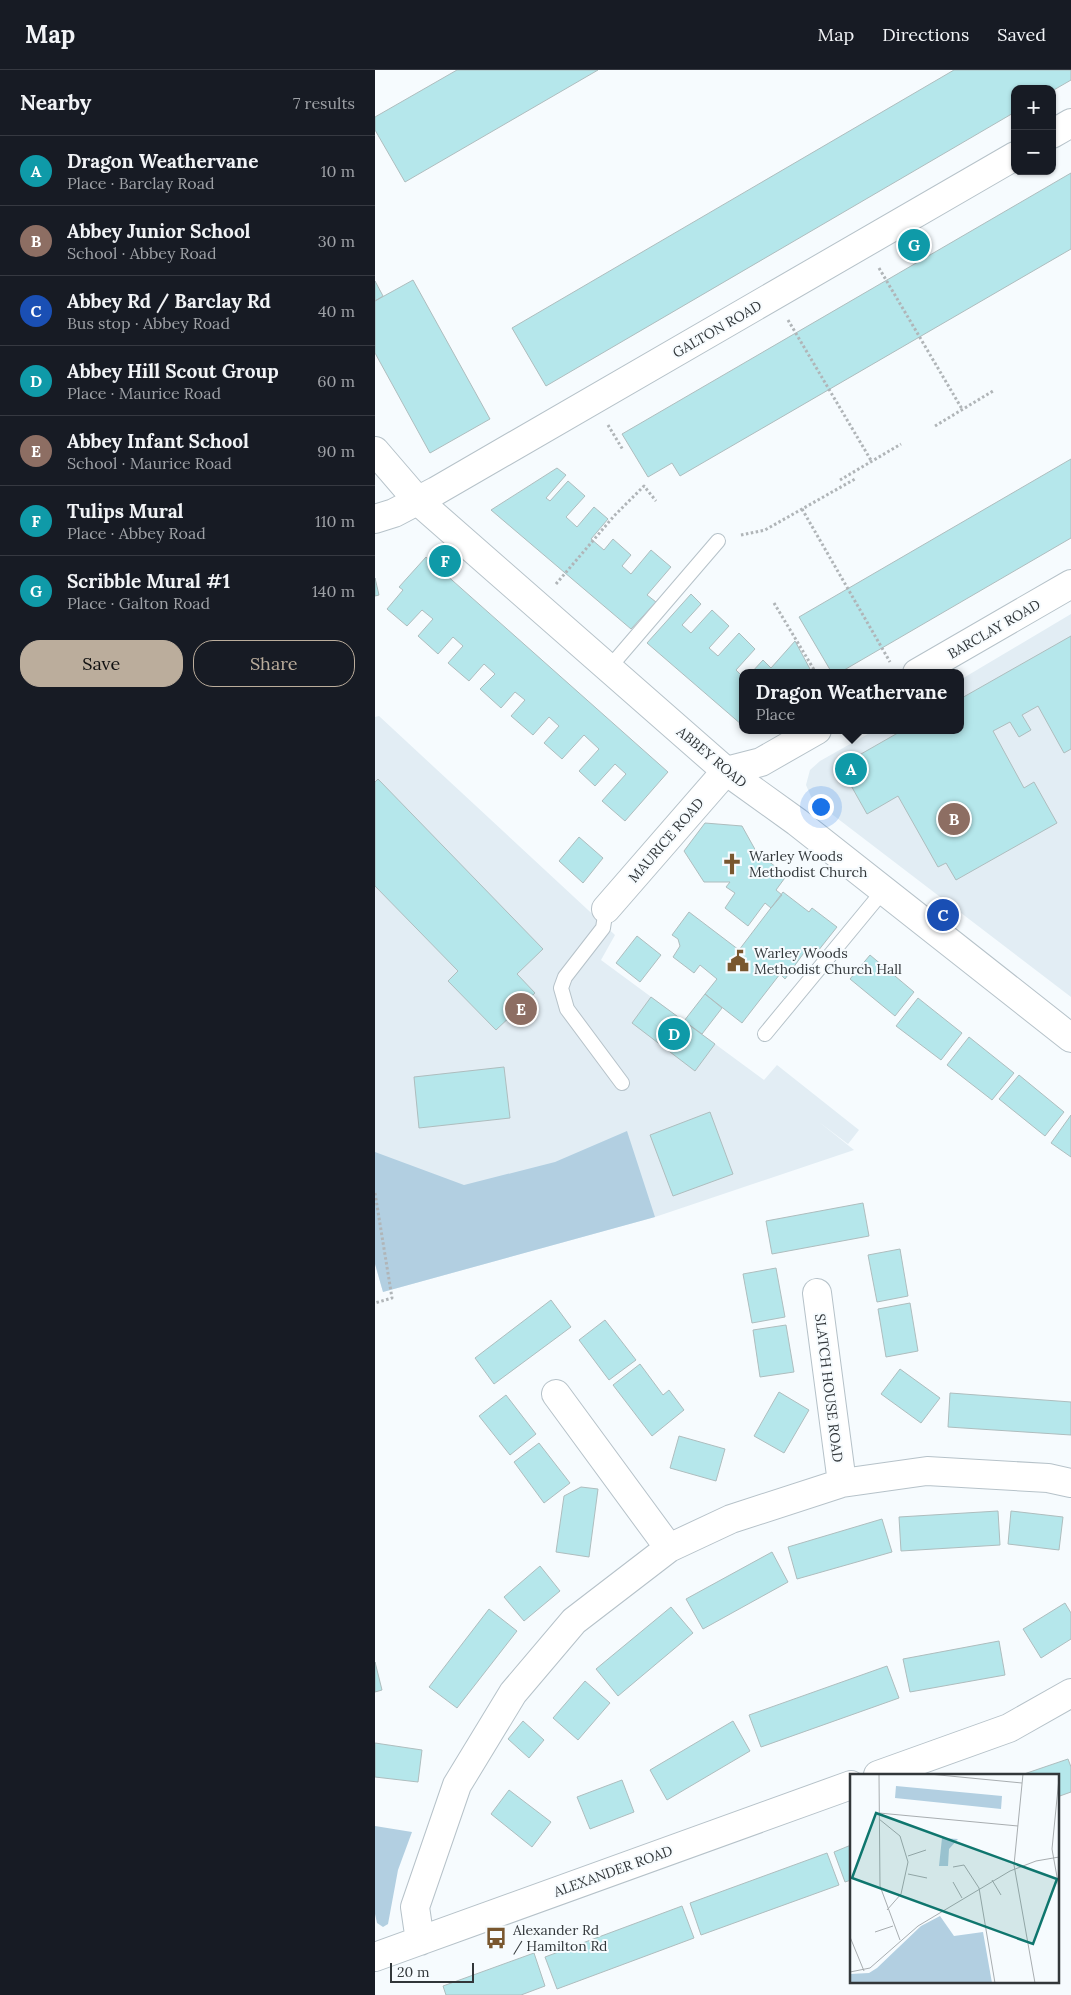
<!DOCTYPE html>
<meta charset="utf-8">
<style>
body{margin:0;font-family:Lora,serif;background:#242831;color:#f1f3f6}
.controls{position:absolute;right:15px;top:15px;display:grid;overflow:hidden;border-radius:10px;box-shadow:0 1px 4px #0004}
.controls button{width:45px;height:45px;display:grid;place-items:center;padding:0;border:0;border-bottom:1px solid #363941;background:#171b24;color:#f1f3f6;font:25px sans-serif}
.scale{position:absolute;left:15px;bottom:12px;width:84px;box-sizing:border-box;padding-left:5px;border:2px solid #32373a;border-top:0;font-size:14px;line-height:18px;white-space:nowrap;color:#32373a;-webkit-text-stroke:4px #f6fbfe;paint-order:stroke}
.you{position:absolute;left:445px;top:736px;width:18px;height:18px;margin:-12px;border:4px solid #fff;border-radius:50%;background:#1a73e8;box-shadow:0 0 0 8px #1a73e833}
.badge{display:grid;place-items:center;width:32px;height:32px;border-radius:50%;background:#bbad9c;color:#fff;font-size:16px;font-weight:700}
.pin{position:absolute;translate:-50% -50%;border:2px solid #fff;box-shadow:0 1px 5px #0006}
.popup{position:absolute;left:364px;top:599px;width:225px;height:65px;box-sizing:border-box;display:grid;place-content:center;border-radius:10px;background:#171b24;filter:drop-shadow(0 1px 4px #0005);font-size:16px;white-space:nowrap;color:#9ea1a6}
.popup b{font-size:19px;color:#f1f3f6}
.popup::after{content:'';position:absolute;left:50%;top:100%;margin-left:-10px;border:10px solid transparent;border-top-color:#171b24}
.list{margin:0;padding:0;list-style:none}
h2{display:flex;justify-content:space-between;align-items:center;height:65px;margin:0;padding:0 20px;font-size:21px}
h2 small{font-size:16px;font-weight:400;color:#9ea1a6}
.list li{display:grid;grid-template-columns:32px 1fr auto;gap:15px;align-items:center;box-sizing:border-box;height:70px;padding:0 20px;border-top:1px solid #363941}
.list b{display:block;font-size:19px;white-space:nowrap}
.list p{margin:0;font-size:16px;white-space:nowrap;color:#9ea1a6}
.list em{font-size:16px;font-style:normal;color:#9ea1a6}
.actions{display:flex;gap:10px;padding:15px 20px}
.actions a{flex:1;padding:11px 0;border:1px solid #bbad9c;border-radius:20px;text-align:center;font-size:18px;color:#bbad9c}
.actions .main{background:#bbad9c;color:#111}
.map{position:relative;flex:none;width:696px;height:1925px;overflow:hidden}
header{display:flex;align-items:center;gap:30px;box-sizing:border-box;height:70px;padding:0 25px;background:#171b24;border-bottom:1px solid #363941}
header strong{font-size:24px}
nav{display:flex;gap:28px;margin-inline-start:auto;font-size:18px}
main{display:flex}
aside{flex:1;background:#171b24}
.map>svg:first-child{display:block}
</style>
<header>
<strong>Map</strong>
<nav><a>Map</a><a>Directions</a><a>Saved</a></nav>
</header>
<main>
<aside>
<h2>Nearby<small>7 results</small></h2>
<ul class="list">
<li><span class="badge" style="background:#0f9aa8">A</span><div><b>Dragon Weathervane</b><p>Place · Barclay Road</p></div><em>10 m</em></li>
<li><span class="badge" style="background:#8d6e63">B</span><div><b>Abbey Junior School</b><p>School · Abbey Road</p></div><em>30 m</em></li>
<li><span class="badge" style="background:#1a4fb4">C</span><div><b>Abbey Rd / Barclay Rd</b><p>Bus stop · Abbey Road</p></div><em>40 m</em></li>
<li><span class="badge" style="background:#0f9aa8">D</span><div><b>Abbey Hill Scout Group</b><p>Place · Maurice Road</p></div><em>60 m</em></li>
<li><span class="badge" style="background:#8d6e63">E</span><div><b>Abbey Infant School</b><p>School · Maurice Road</p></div><em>90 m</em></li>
<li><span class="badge" style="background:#0f9aa8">F</span><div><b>Tulips Mural</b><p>Place · Abbey Road</p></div><em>110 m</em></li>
<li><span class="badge" style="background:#0f9aa8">G</span><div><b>Scribble Mural #1</b><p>Place · Galton Road</p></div><em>140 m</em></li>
</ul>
<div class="actions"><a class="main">Save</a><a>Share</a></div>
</aside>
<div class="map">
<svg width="696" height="1925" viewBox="0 0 696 1925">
<rect width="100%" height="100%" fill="#f6fbfe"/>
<path fill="#e2edf4" d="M696,544V927L437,729L431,715L435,700L445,691L500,660H585V610Z
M4,646L240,865L226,890L389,1010L402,995L484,1060L473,1074L444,1052L479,1080L280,1147L8,1222L0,1194V647Z"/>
<path fill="#b2cfe1" d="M252,1061L280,1147L8,1222L0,1194V1082L89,1115L180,1092Z
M0,1756L37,1762L23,1800L13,1854L8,1857L2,1853L0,1844Z"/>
<path fill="#b5e7eb" stroke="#aebdbe" d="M82,0H223L30,112L0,60V47Z
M579,0H696V10L677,21V19H640V42L171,316L137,258Z
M696,103V179L305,406L297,393L273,407L247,364Z
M38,210L115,349L55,383L0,283V231Z
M0,211L8,226L0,231Z
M696,389V468L464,603H457L424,547Z
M182,398L191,405L171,428L175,431L193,411L210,426L191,447L202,457L219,437L233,449L216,469L229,480L238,469L256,485L247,496L256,504L276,480L296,497L272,525L281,532L256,559L116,440Z
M51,487L293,702L250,751L227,731L251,704L240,694L220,716L204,701L224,679L209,665L187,689L169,673L184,656L174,647L158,665L136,646L150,630L140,622L126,638L105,619L120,604L109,594L94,611L73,593L88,576L78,567L63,584L43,566L58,549L47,540L32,556L12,539L28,520L24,517Z
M0,508L4,525L0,526Z
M316,524L326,534L307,555L316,563L337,540L354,556L334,578L343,586L364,563L380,579L361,600L367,606V655L272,573Z
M696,566V679L689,683L663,636L647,645L656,660L644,667L635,652L618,661L649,718L659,712L682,753L581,810L571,793L563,797L523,726L492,744L465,696L528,660H585V629Z
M420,571L435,599L432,603H376L388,590L396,598Z
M3,709L168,879L142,904L160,923L121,960L73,911L83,901L0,816V712Z
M330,753L367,756L382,783L412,805L401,820L407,825L396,838L390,833L373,856L350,838L360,823L351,817L355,812H329L309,781Z
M204,767L228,788L208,813L184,791Z
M408,822L434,842L437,838L462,857L439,886L431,880L410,909L405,904L367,953L330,924L342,909L325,895L319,903L298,887L305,876L303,869L297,865L314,842L364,880Z
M262,866L286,885L265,912L241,893Z
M495,885L539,922L520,946L475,909Z
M330,924L347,938L327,964L309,951Z
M276,927L340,974L320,1001L257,953Z
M543,928L587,963L566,990L521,956Z
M594,967L639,1003L617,1030L572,995Z
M129,997L135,1048L44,1058L39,1007Z
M644,1005L689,1042L670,1066L624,1029Z
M335,1042L358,1104L298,1126L275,1065Z
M696,1045V1087L676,1073Z
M488,1133L494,1166L397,1184L391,1151Z
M525,1179L533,1226L502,1232L493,1185Z
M401,1198L410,1247L377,1253L368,1204Z
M176,1230L196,1257L119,1314L100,1288Z
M535,1233L543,1281L511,1287L503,1239Z
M230,1250L261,1290L234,1310L204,1270Z
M411,1255L419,1302L385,1307L378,1260Z
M265,1294L288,1325L294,1320L309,1340L277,1366L238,1315Z
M525,1299L565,1328L546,1353L506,1324Z
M404,1322L434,1340L409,1383L379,1366Z
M575,1323L696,1332V1365L573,1357Z
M131,1325L161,1364L135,1385L104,1346Z
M304,1366L350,1379L341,1411L295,1398Z
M164,1373L195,1413L169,1433L139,1392Z
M206,1417L223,1419L214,1487L181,1482L189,1426Z
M623,1441L625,1475L526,1481L524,1447Z
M636,1441L688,1447L684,1480L633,1474Z
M507,1449L517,1482L422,1509L413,1477Z
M397,1482L413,1512L328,1559L311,1529Z
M165,1496L185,1521L149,1551L129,1527Z
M690,1533L696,1543V1569L666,1588L648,1559Z
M296,1537L318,1563L243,1626L221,1599Z
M114,1539L142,1561L82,1638L54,1617Z
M624,1571L630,1605L535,1622L528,1589Z
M0,1592L7,1620L0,1622Z
M512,1596L524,1628L386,1677L374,1645Z
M210,1611L235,1633L203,1670L178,1648Z
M148,1651L169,1670L154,1688L133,1669Z
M358,1651L375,1681L292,1730L275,1700Z
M0,1673L47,1680L43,1712L0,1707Z
M693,1689L696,1697V1722L682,1727V1705H646Z
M247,1710L259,1742L215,1759L202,1727Z
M134,1720L176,1752L157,1777L116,1744Z
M476,1775V1810L470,1812L459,1782Z
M452,1783L464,1815L326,1865L315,1833Z
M307,1836L319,1868L182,1919L170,1887Z
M159,1883L170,1916L146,1925H71L68,1916Z"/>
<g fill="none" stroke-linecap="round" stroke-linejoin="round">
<g stroke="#b6c2c9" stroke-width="16">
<path id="service" d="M234,598L343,471
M231,839L228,858L190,907L186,918L192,939L247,1013
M390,964L508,821"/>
</g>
<g stroke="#b6c2c9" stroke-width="30">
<path id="minor" d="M677,64L696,53
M0,449L19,443L61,421L640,86
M542,603L696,514
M231,839L351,701L386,692L442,660
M442,1223L467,1413
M181,1324L294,1478
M503,1705L634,1658L696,1623
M45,1871L40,1837L82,1715L138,1623L199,1551L294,1478L356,1449L467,1413L552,1401L673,1408L696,1413
M0,1887L476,1715"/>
</g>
<g stroke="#b6c2c9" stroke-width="30">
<path id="tertiary" d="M0,381L43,431L351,701L422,752L696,968"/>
</g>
<path stroke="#b0b5b8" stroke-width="3" stroke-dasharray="2.5 2.5" stroke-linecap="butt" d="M504,198L587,339
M413,250L497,392
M233,355L248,380
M560,356L618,321
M465,410L526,374
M427,439L515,592
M366,465L390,460L480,409
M181,514L239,446L269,416L281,431
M399,533L441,603
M0,1123L17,1228L0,1233"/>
<use href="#service" stroke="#fff" stroke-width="14"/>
<use href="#minor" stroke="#fff" stroke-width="28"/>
<use href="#tertiary" stroke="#fff" stroke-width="28"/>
</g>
<defs>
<g id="church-bare" transform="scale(1.725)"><path d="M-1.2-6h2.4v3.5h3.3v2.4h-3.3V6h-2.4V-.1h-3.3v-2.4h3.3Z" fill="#79572f" stroke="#f6fbfe" stroke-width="2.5" paint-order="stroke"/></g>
<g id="civic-bare" transform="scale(1.725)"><path d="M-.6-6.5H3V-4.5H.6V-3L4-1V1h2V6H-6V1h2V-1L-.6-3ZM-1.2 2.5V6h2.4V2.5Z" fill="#79572f" stroke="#f6fbfe" stroke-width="2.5" paint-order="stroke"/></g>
<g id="bus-bare" transform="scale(1.725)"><path d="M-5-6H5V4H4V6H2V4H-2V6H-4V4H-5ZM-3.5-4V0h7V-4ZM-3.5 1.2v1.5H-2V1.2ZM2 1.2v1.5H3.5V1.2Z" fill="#79572f" stroke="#f6fbfe" stroke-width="2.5" paint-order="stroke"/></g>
</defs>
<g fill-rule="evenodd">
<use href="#church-bare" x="357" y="794"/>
<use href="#civic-bare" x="363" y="891"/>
<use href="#bus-bare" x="121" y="1868"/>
</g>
<g text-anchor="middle" stroke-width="4" stroke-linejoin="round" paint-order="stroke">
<g font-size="14" fill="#32373a" stroke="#f6fbfe">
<text transform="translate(342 259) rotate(-30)" y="5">GALTON ROAD</text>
<text transform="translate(619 559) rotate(-30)" y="5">BARCLAY ROAD</text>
<text transform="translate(337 687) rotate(40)" y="5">ABBEY ROAD</text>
<text transform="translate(291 770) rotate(-49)" y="5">MAURICE ROAD</text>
<text transform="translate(454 1318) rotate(83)" y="5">SLATCH HOUSE ROAD</text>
<text transform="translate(238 1801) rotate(-20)" y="5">ALEXANDER ROAD</text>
</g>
<g font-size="14" fill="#32373a" stroke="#f6fbfe" text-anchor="start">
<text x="374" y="791">Warley Woods<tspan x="374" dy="16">Methodist Church</tspan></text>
<text x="379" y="888">Warley Woods<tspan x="379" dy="16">Methodist Church Hall</tspan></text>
<text x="138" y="1865">Alexander Rd<tspan x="138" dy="16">/ Hamilton Rd</tspan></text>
</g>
</g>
<g transform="translate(475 1704)">
<rect width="209" height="209" fill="#f6fbfe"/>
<path d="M46,12L152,22L151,35L45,24ZM92,64L108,65L99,75L98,92H89ZM90,142L104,162L133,158L142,209H0V200L19,199L27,194L71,152Z" fill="#b2cfe1"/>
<path fill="none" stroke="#a8adb0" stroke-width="1" d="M29,0L30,112L50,166M79,0L172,9M173,0L164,91L185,209M209,4L202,75L209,114M29,39L168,52M29,45L50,62L58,88L51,120L37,136M58,82L76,76M103,93L114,91L129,114L145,209M58,100L77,104M142,106L151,121M103,108L112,124M25,158L43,152M0,163L14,197M0,198L20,194L68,152L160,97L186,87L209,83"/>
<path fill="#0f766e" fill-opacity="0.15" stroke="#0f766e" stroke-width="2.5" d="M26,39L207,105L183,170L2,104Z"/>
<rect width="209" height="209" fill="none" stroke="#32373a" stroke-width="2.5"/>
</g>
</svg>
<div class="controls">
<button>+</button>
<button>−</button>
</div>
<div class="scale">20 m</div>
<div class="you"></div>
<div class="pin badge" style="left:476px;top:699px;background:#0f9aa8">A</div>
<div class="popup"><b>Dragon Weathervane</b>Place</div>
<div class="pin badge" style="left:579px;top:749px;background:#8d6e63">B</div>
<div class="pin badge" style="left:568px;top:845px;background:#1a4fb4">C</div>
<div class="pin badge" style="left:299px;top:964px;background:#0f9aa8">D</div>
<div class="pin badge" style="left:146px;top:939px;background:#8d6e63">E</div>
<div class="pin badge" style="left:70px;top:491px;background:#0f9aa8">F</div>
<div class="pin badge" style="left:539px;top:175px;background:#0f9aa8">G</div>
</div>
</main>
